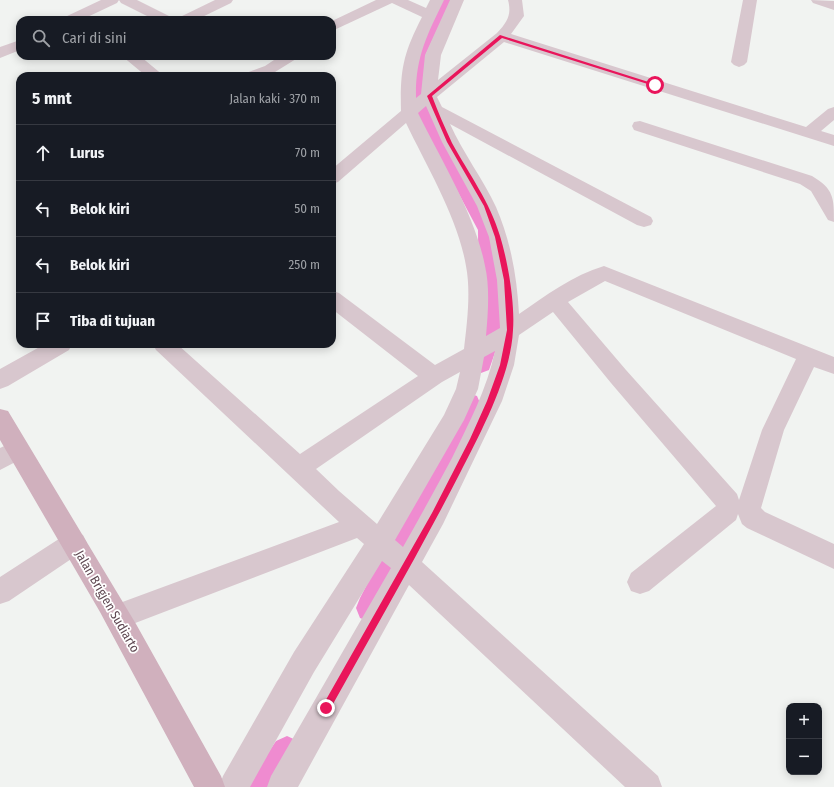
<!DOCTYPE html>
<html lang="id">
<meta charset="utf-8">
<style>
body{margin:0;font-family:"Fira Sans Condensed",sans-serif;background:#242831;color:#f1f3f6}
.controls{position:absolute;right:12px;bottom:12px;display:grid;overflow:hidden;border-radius:8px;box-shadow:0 2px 10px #0003}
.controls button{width:36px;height:36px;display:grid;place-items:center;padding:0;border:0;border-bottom:1px solid #363941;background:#171b24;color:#f1f3f6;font:20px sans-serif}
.stop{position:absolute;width:12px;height:12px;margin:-9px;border:3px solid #e9155b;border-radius:50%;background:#fff}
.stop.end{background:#e9155b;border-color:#fff;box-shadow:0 1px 4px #0008}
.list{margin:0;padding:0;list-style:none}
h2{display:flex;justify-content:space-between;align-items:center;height:52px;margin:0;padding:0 16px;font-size:17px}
h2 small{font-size:13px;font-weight:400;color:#9ea1a6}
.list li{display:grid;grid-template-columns:26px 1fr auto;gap:12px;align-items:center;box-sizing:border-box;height:56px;padding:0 16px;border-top:1px solid #363941}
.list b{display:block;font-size:15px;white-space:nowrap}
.list em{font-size:13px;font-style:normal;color:#9ea1a6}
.icon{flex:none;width:22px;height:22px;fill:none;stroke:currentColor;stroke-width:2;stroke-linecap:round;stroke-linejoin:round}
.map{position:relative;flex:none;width:834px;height:787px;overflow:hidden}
.search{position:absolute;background:#171b24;box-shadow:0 2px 10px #0003;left:16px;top:16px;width:320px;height:44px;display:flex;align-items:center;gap:10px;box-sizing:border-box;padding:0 14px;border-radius:12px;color:#9ea1a6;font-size:15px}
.panel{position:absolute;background:#171b24;box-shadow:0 2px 10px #0003;left:16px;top:72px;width:320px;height:276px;border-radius:12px}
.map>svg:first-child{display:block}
</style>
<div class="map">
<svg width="834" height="787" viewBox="0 0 834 787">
<rect width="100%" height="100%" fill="#f1f3f1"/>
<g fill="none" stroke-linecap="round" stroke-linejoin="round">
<path fill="#ef8bd0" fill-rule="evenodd" d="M435,0H451L426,54L428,102L498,230L501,335L489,370L481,373L473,370L469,364L479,335L478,230L410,102V54Z
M468,393L477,396L480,403L474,421L380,618L370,622L360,618L356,608L360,598L450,421L459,396Z
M287,736L298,741L303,752L298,763L284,787H249L253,775L276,741Z"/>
<path fill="#d8c7ce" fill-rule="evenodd" d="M101,0H119L117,3L81,20H63L65,17Z
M119,0H137L171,17L173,20H155L121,3Z
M215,0H233L231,3L196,20H178L180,17Z
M376,0H408L426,8L430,0H444C427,35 415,58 416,98L421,94L425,55L450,0H464L441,55L438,80L497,33C507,22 512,15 508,0H522L524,16L511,34L806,127L828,109L834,107V120L821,131L834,135V146L504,42L437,97L442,107L651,217L653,221L651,225L644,227L637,225L450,124C463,153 483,179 496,207C511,242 517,277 519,314C545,296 573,275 604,266L834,357V374L814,367L784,430L761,508L765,512L834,544V569L747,528L742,524L738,514L736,520L649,591L640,594L631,591L627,582L631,573L716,506L611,383L553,312L519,335L514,365L502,401L443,524L422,562L658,776L662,787H625L409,585L298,787H267L271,776L391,568L382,561L314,672L250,787H219L223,776L294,652L364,544L357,538L117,630L108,626L104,617L108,608L117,604L339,522L156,350L153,344H177L300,454L418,376L332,309V291L339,293L435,365L464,349C467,323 471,292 466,266C458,218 427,167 406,123L338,182L332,184V169L401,111C400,70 403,54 422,17L392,3L332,31V21ZM426,106L442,142L477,206L489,237L497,280L500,328L486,336C488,314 490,287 485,266C475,214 441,160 418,113ZM605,281L796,359L762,430L739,500L737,494L626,370L568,302ZM495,351C487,389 469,423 452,458C436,488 420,517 403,547L395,540L464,420L478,389L484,357ZM460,372L456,389L444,415L377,524L339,491L316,469L442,382Z
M743,0H757L747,62L744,65L739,67L734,65L731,62Z
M811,0L834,1V10L813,3Z
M20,40V50L0,58V47Z
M122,56H140L164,76H146Z
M280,56H299L296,59L275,72L265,76H243L246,73L265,66Z
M640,121L812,176C834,189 834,198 834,222L828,220L811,191L800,184L634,130L632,126L634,122Z
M45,344H72L69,350L8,386L0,389V369Z
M17,440L25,443L29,450L25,457L0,470V448Z
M74,531L83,535L87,543L83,551L9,601L0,604V577L65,535Z"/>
<path fill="#d0b0bd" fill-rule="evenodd" d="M0,409L8,411L136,624L221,776L225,787H194L100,612L0,440Z"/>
</g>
<path fill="#e9155b" d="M500,35L658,85L654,86L502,38L432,96C438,112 445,128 452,143C469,174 490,202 500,236C508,262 515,303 513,330C511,376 481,432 460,473C419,553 373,632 329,711L326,712L323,711L322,708L323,705L432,513L470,439L487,401L500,365L507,330L504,280L495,237L484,206L447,142L427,96Z"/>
<g text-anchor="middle" stroke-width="3.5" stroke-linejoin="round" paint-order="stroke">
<g font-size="13" fill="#5f4852" stroke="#fff">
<text transform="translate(108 601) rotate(60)" y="5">Jalan Brigjen Sudiarto</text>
</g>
</g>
</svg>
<div class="controls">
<button>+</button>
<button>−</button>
</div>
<div class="stop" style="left:655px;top:85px"></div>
<div class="stop end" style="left:326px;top:708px"></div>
<div class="search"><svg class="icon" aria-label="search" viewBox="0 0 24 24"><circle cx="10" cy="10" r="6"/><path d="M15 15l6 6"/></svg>Cari di sini</div>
<section class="panel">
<h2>5 mnt<small>Jalan kaki · 370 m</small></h2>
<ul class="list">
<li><svg class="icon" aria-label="ahead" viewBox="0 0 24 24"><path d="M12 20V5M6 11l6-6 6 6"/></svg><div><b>Lurus</b></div><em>70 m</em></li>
<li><svg class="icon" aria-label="left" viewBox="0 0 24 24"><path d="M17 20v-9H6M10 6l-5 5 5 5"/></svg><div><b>Belok kiri</b></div><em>50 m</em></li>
<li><svg class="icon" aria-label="left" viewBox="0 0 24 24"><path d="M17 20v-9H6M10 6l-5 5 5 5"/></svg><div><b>Belok kiri</b></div><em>250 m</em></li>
<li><svg class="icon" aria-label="arrive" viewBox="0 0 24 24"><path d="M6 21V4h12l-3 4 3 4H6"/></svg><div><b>Tiba di tujuan</b></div></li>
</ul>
</section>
</div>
